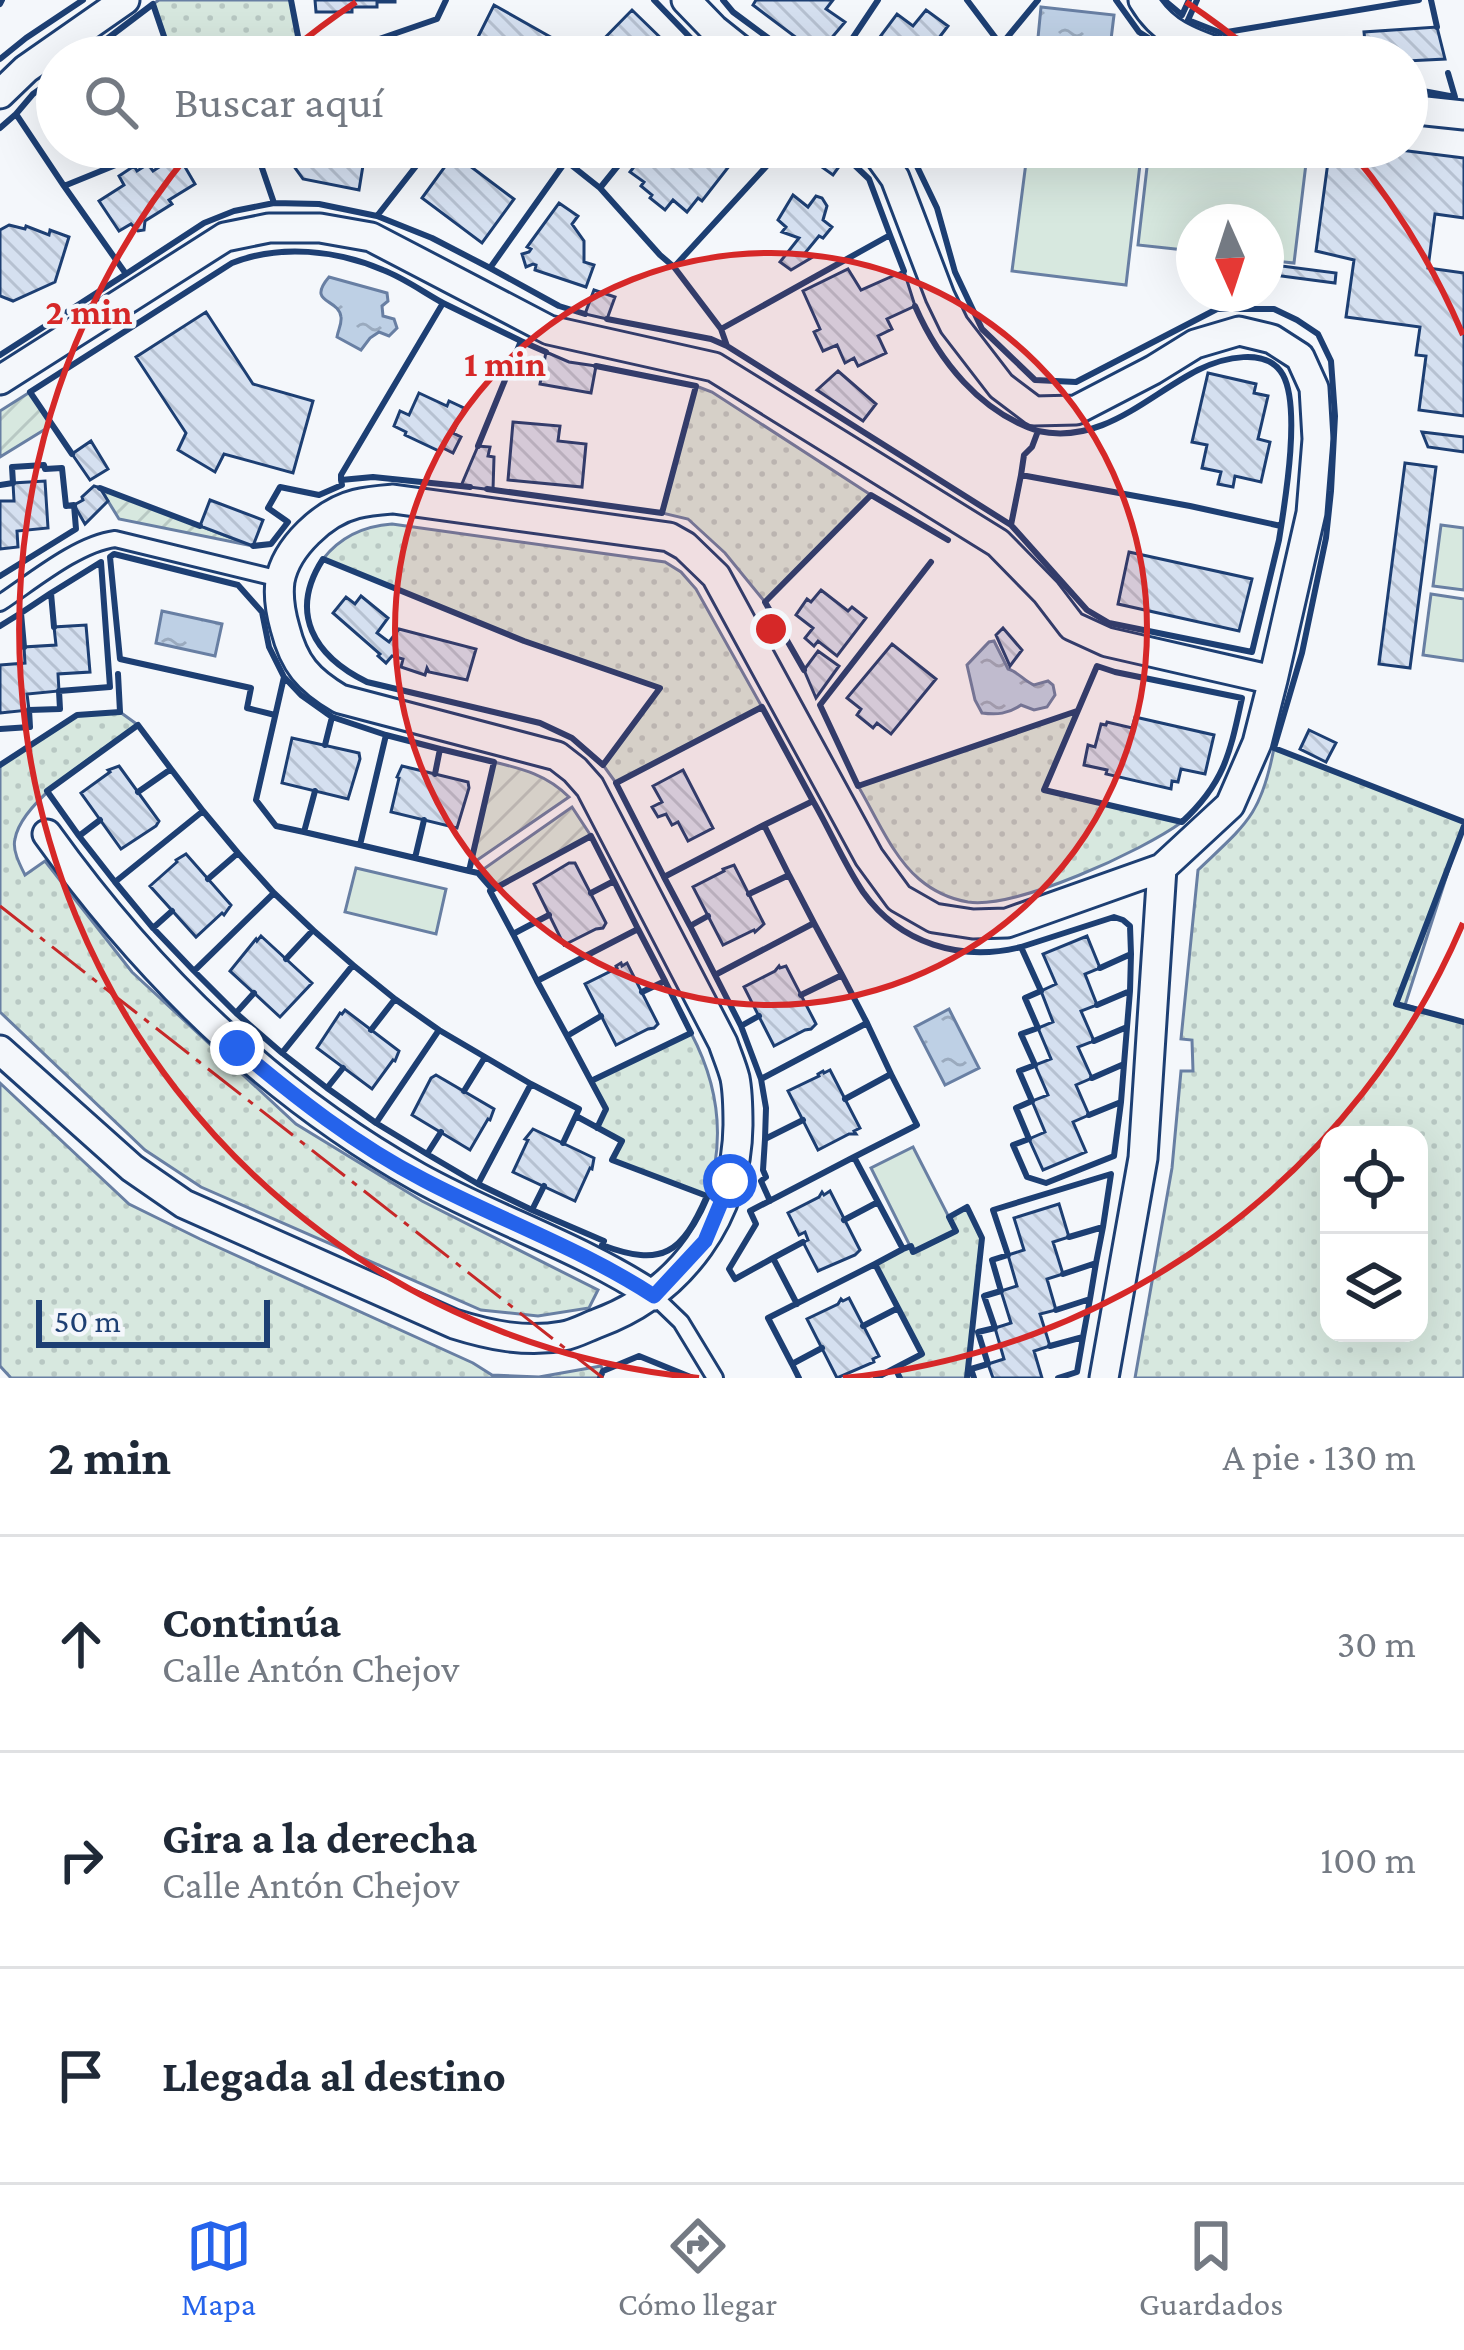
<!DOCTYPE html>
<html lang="es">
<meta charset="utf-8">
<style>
body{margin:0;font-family:"Crimson Pro",serif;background:#f2f2f3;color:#1f2937}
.controls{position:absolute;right:36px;bottom:36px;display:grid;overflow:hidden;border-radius:24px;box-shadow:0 12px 48px #0002}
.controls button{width:108px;height:108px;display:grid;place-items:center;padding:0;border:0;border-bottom:3px solid #e0e1e3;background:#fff;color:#1f2937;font:60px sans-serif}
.compass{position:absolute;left:1176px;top:204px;width:108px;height:108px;border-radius:50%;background:#fff;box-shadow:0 12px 48px #0002;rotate:177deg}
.scale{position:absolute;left:36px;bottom:30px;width:234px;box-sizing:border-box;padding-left:12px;border:6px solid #1d3f73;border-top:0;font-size:33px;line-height:42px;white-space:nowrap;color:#1d3f73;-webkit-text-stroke:9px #f4f7fb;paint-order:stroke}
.stop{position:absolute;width:36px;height:36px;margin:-27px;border:9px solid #2563eb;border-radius:50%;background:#fff}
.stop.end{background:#2563eb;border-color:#fff;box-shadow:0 3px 12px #0008}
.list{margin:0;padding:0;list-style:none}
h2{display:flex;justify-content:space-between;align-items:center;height:156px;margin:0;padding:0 48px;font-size:51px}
h2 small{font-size:39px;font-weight:400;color:#747a83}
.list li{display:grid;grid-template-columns:78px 1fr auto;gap:36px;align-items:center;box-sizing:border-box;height:216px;padding:0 48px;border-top:3px solid #e0e1e3}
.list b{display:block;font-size:45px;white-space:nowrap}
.list p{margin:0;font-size:39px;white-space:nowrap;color:#747a83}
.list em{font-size:39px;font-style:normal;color:#747a83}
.icon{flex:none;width:66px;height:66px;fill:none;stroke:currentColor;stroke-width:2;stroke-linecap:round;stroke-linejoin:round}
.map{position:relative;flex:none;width:1464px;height:1378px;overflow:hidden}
.search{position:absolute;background:#fff;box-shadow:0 12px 48px #0002;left:36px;right:36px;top:36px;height:132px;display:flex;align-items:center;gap:30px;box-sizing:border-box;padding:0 42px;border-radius:66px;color:#747a83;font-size:45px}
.sheet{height:804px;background:#fff}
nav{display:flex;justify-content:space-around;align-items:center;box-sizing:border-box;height:168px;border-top:3px solid #e0e1e3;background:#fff;font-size:33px;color:#747a83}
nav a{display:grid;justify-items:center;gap:6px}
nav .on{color:#2563eb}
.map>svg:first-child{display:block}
</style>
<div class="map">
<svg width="1464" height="1378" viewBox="0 0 1464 1378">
<defs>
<pattern id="grass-dots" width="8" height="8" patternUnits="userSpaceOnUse" patternTransform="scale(3)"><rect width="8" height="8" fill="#d7e8df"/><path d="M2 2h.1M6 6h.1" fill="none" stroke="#b8c8c3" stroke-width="1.8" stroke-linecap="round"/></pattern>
<pattern id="garden-furrows" width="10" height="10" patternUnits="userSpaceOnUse" patternTransform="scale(3)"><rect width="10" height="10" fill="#d7e8df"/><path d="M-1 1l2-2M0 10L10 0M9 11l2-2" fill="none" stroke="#b8c8c3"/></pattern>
<pattern id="water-ripples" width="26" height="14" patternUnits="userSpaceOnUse" patternTransform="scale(3)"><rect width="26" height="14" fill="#bed0e5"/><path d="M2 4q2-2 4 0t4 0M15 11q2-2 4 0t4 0" fill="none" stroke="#9aaabe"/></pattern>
<pattern id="building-back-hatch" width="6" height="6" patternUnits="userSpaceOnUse" patternTransform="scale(3)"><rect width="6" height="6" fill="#d5e0f0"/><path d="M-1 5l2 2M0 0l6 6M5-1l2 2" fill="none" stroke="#b6c1d1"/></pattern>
</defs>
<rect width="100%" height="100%" fill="#f4f7fb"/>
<path fill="url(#grass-dots)" stroke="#687fa3" stroke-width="3" fill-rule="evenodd" d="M159,0H291L302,57H171L153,4Z
M696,386L712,392L871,495L765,602L725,553L688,519L662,513Z
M392,524L665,562L681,572L696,589L762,707L616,783L603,765L659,688L524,641L323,559C341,536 364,526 392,524Z
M1077,711L1044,790L1182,822C1142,851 1017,909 968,902C950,899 932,890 919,879C892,856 876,816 858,786Z
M120,712L138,725C105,749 22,798 15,839C12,850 20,865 25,875L45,861L132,972L296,1124L422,1201L598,1290L589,1308L538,1316L481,1310L201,1187L145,1150L0,1012V765L77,715Z
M1274,748L1464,822L1405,1005L1464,1022V1378H1135L1172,1168L1181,1071H1193L1192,1040L1181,1039L1198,870C1246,824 1261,816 1274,748ZM1329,1135H1419V1333H1329Z
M691,1033C719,1086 726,1139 707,1196L612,1160L621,1141L597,1128L606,1109L591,1081Z
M0,1083L129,1204L200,1239L473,1363L492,1375L539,1377L601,1366L603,1371L600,1378H11L0,1366Z
M967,1207L982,1238L967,1378H900L895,1368L922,1354L875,1264L911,1246L913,1251L955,1230L949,1217Z"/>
<path fill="url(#garden-furrows)" stroke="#687fa3" stroke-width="3" d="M30,392L52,425L0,457V411Z
M100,488L253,546L119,519Z
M494,762C523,769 547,775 569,797L470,865Z
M572,807L591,836L492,889L478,873Z"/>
<path fill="#d7e8df" stroke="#687fa3" stroke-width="3" d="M1028,147H1142L1126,285L1012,271Z
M1204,147H1308L1294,263L1266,260V222H1194V251L1138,245L1149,150L1202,156Z
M1441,525L1464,528V590L1433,586Z
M1431,594L1464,599V661L1423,655Z
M356,868L446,889L436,934L345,912Z
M913,1147L956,1231L913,1252L871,1168Z"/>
<path fill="url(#water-ripples)" stroke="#687fa3" stroke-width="3" d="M1041,7L1114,15L1109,56L1037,48Z
M329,277L387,293L388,301L382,306L383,316L394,319L397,328L389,336L379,332L370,338L361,350L337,337C338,330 342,324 341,317C339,298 306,304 329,277Z
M162,611L222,624L215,656L156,643Z
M994,641L1008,669C1017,671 1024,681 1034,685L1048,681L1053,685L1055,695L1047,707L1034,710L1021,705C1008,714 997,715 982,713L975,700L967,665L989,642Z
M949,1009L979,1068L945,1085L915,1027Z"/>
<path fill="url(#building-back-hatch)" stroke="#1d3f73" stroke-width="3" d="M315,0H395V2H377V7H352V12H316Z
M756,0H833L826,9L845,22L818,54L753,5Z
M494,5L586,57L632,10L670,47L660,57H487L472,49Z
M926,10L948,26L935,43L951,54L949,57H859L864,50L868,53L897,14L913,26Z
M1437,27L1445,59L1407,61V57H1373L1366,52L1364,32Z
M280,147H366L359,190L303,179Z
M649,147H744L702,201L698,198L687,212L673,200L665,210L650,198L652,195L641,186L644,182L630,172Z
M821,147H834L846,157L833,175L812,160Z
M1330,147H1376L1464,158V218L1435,214L1428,268L1464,273V416L1419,410L1426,356L1416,355L1420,327L1346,317L1354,260L1316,251Z
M454,154L514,199L482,243L422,198Z
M178,155L195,184L169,200L172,204L145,221L144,230L138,231L131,224L119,231L99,201L124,185L119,176L134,166L137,171L148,164L153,171Z
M793,195L808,207L816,196L822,198L827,206L823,220L832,227L823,238L819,236L805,253L811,258L791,270L780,262L799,238L782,232L786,227L778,220Z
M559,203L578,216L572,224L584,241V262L594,265L586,287L535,270L536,265L533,264L526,267L522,254L529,252L531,249L527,247Z
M9,225L25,229L26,226L49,235L50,230L69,237L55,282L13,301L0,296V230Z
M1266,264L1336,273L1335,283L1266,274Z
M848,269L861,290L904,271L915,306L887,319L892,329L878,336L886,353L858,366L854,358L845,363L837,345L823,351L814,332L820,329L803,291Z
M594,290L615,297L607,319L585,314Z
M206,312L253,384L313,401L293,473L224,454L215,472L178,450L186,433L136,357Z
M546,352L569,362L596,366L591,393L540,384Z
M838,371L876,404L863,421L817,390Z
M1208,373L1256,384L1254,393L1268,396L1258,439L1270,442L1261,482L1235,476L1233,487L1218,484L1221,472L1202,468L1207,445L1192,442Z
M419,393L447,406L449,401L464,408L453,433L461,437L453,453L441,447L439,451L405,435L406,432L394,426L400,411L409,415Z
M513,422L560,426L558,441L586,444L582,487L508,480Z
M1422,432L1464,437V452L1428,447Z
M91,441L108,469L90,480L72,454Z
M478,446L490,447L488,456L494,457L493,490L461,486Z
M1405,463L1436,467L1410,668L1379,664Z
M45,481L48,528L17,531L18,547L0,549V501H14L13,483Z
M94,486L100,488L108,501L85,524L74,505L83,500L82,497Z
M210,500L263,520L253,546L200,526Z
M1129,552L1252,579L1239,631L1118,604Z
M821,590L848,611L852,607L866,618L837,656L818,641L814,646L805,638L813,628L796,615L807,599L811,602Z
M361,596L388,618L377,633L389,642L399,629L476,649L467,680L429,672L427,668L425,675L401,667L403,659L392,656L386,663L378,656L380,654L333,613L346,597L355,604Z
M86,625L90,672L58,674L59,691L27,694L29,710L0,713V665L25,663L24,647L56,645L54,627Z
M1003,628L1022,650L1010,666L996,635Z
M892,644L936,679L891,734L877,723L873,728L857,715L861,709L847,698Z
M818,651L839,666L816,698L804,670Z
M1135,717L1214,735L1205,774L1181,769L1178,782L1172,781L1171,789L1106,774L1107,770L1084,765L1088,745L1095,747L1101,724L1106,725L1107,722L1132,728Z
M1309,730L1336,743L1326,762L1300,749Z
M292,738L359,753L360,759L348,799L282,783Z
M119,766L159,821L156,826L121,849L81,793L110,772L108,770Z
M402,766L468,782L469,788L457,828L391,812L399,778L397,777Z
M683,770L713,828L688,841L678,822L672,825L666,814L658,817L652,807L662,802L653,786Z
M186,854L231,905L224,915L222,913L196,937L150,886L177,862L176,860Z
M569,863H575L606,923L603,928L596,929L564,945L534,884Z
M734,865L764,924L755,932L754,930L723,945L693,887L724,871L723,869Z
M261,936L312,983L280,1017L230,971L256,939L257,941Z
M1087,936L1100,968L1085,974L1097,1005L1081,1011L1094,1041L1078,1047L1092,1078L1076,1085L1089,1115L1073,1122L1086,1152L1043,1170L1029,1139L1045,1132L1032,1101L1048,1095L1035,1065L1051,1059L1038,1028L1053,1022L1041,991L1056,984L1043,954Z
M621,963L622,966L627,963L658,1024L654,1028L648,1029L616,1045L585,984L617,968L616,966Z
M779,966L780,968L786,966L816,1024L811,1029L805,1030L774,1046L744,987L775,971Z
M345,1010L399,1051L395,1061L393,1060L372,1089L317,1048L340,1013L342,1014Z
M830,1070L860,1128L854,1131L856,1134H849L818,1150L788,1091L819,1076L818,1074L823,1071L824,1073Z
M436,1075L494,1109L490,1120L488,1119L470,1150L412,1115L431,1078Z
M533,1129L594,1158L592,1169L590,1168L575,1201L513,1172L528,1140L525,1139Z
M830,1191L860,1250L855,1255L818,1271L803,1242L808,1240L805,1232L799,1235L788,1213L819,1197L822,1192L824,1195Z
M1059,1204L1069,1237L1053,1242L1063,1274L1047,1279L1056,1310L1040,1314L1050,1346L1034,1351L1042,1378H993L988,1364L1004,1359L995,1328L1011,1323L1001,1291L1017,1286L1008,1255L1024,1250L1014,1218Z
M849,1298L879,1356L873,1359L874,1362L837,1378L807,1319L838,1304L841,1299L843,1301Z"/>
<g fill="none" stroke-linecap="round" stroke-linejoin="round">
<g stroke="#1d3f73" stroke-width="20">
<path id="service" d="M0,603C32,582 77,544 115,539L280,579
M654,1296L681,1322L715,1378"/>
</g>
<g stroke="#1d3f73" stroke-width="33">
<path id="minor" d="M686,0L714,29L749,57
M1143,0C1164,36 1195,44 1232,57
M0,94L26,69L125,0
M1407,109L1464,115
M0,380L225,237L269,228H320L371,237L549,330L714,367L998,543L1046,592L1072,626L1107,642L1273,680
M47,834C146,972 269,1093 418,1177C495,1220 580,1247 654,1296
M0,1050L132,1168L184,1204L454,1324C489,1335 526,1343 563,1336C575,1334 587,1327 598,1323C682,1292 737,1215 738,1125C738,1110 738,1093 735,1078C732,1066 727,1055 723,1043L590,787L575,770L557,756L340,699C308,680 294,664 285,628C281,614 278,596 280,581C286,547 324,512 356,504C368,501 381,500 393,499L669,537L685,546L716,576L869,857L899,898L934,918L973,924L1007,923L1162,868L1230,805L1257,743L1273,680L1311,513L1317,439L1314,388L1300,357L1272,339L1239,331L1195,344L1153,370L1076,410L1034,411L1001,386L954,325L940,296L895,178L877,153L868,147
M1104,1378L1143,1158L1162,868"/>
</g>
<use href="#service" stroke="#f4f7fb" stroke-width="14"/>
<use href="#minor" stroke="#f4f7fb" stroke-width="27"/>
<path stroke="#1d3f73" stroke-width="6" d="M291,0L302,57
M654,0L709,57
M723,0L733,12L794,57
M967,0L1001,45L1038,0
M1116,0L1139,32L1169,51L1168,57
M1164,0L1182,15L1189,0
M1197,0L1188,20L1221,33L1419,0
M1431,0L1437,27
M0,4L2,0
M1226,35L1297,57
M83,57L153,4L171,57
M327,57L437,19L446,0
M403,57L420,51L428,57
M840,57L878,0
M992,57L1001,45
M0,59L26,38L83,0
M57,77L33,94L16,114L64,186
M1407,88L1455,97L1448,73
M0,128L16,114
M160,147L64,186L126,274L204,223L234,211L274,203
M254,147L255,150
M431,147L377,216L432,238L490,268
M547,147L566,161
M905,147L912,156L919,147
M912,156L937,208L955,272L982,329L1035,380L1076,382L1217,309H1274L1297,320L1318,334L1331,361L1335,416L1331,491L1326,538L1302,653L1274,748L1464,822
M846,157L869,179L890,235
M261,165L274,203L319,204L377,216
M600,188L633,147
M904,271L890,235L721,329L727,346L1011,525
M915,306C939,361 980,412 1038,431
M585,314L559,306L490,268L566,161L600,188L660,255L674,267
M607,319L711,339L727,346
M721,329L674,267L784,147
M0,355L126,274
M478,446L521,341L546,352
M72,454L30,392L232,263C280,244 336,250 383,270C404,278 423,292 443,303
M1021,475L1011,525L1087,610L1109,623L1252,652L1279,540C1285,502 1301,408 1283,375C1267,346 1222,358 1198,370C1147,396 1102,445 1038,431L1032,447L1024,455L1021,475L1190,506L1281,526
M0,485L13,483L12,467L44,465L45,469L62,468L66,506L74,505L76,529L0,576
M470,487L373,477L341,480V475L443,303L521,341
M100,488L200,526
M487,489L662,513L696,386L596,366
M253,546L271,544L288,522L268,508L280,487L319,495L342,485L341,480
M323,559L524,641L660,688L603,765L572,738L540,723L367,682C314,656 288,613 323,559Z
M931,562L820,705L858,786L1077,711
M0,626L21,613
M24,647L21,613L51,593
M1097,666L1115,672L1242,698C1230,753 1225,782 1182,822L1044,790Z
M804,670L765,602L871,495L948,540
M275,715L247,708L251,688L120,659L110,557L114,554L238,585L262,612L269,647L284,677
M0,729L30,727L29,710L60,709L59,691L110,687L101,562L51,593L54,627
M325,745L332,717L386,735
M0,765L77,715L120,712L118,674
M315,791L304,832L360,845
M813,801C830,830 844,864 863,892C900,944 961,962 1021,947
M203,811L238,853L208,879
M100,820L79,836L47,791L138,725L171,769L138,792
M424,820L415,858L469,871L494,762L440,749L435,774
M1464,826L1396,1004L1464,1022
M304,832L276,826L256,800L284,677L301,695L332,717
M79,836L115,882L203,811L171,769
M415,858L360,845L386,735L440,749
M469,871L478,873L492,889
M664,877L616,783L762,707L813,801L764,825
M115,882L153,928L172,911
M274,893L313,930L286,959
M591,893L614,881L638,929
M749,894L789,875L814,923
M708,916L690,926L715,975
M690,926L664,877L764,825L789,875
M153,928L194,971L274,893L238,853
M513,934L490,891L591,836L614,881
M353,965L395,999L371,1030
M194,971L236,1013L254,993
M537,981L513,934L549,915
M801,995L842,975L867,1023
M1097,1005L1130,991L1131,954
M236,1013L282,1053L353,965L313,930
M601,1016L567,1036L591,1081L691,1033L665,981L642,992
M759,1016L741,1026L761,1079
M741,1026L715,975L814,923L842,975
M1127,1027L1130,991
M439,1030L485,1057L464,1091
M567,1036L537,981L638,929L665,981
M1094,1041L1127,1027L1124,1064
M282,1053L327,1088L343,1068
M1092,1078L1124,1064L1121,1102
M591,1081L606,1109L597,1128
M531,1084L579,1109L563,1143
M327,1088L376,1123L439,1030L395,999
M1089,1115L1121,1102L1114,1156L1046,1183L1027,1177L1013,1145L1029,1139L1016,1108L1032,1101L1019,1071L1035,1065L1021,1034L1038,1028L1025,998L1041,991L1021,947L1114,917L1123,920L1130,926L1131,954L1100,968
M376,1123L427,1154L441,1132
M765,1139L766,1108L761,1079L867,1023L891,1074L845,1099
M427,1154L478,1184L531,1084L485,1057
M854,1157L917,1125L891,1074
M478,1184L532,1210
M544,1186L532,1210L604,1241L602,1245C663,1268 682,1253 707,1196L612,1160L622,1141L576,1116
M770,1201L761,1181L766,1177L763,1170L765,1139L803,1120
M844,1220L878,1202L903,1249L875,1264
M903,1249L911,1246L913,1252L956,1231L949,1217L967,1207L982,1238L967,1378
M773,1258L735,1279L729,1269L756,1224L750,1211L854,1157L878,1202
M1063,1274L1096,1263L1103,1227
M797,1304L773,1258L803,1242
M1056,1310L1090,1299L1096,1263
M863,1326L898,1308L922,1354L895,1368
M1050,1346L1083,1337L1090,1299
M822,1348L792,1364L768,1318L875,1264L898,1308
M792,1364L799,1378
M600,1378L603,1371L639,1356L693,1378
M876,1378L895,1368L900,1378
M974,1378L971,1369L988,1364L978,1332L995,1328L984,1296L1001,1291L992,1260L1008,1255L993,1210L1111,1174L1103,1227L1069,1237
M1058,1378L1077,1372L1083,1337"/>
<path stroke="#c62828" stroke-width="3" stroke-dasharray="42 9 6 9" stroke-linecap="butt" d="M0,906L603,1378"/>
</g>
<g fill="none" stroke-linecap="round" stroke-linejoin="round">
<path stroke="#2563eb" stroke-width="15" d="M237,1048C295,1097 356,1145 424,1180C500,1220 582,1249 654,1296L705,1241L730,1181"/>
</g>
<circle cx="771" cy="629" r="376" fill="#d62828" fill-opacity=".12"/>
<g fill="none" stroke="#d62828" stroke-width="6">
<circle cx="771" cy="629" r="376"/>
<path d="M1463 923A752 752 0 0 1 843 1378M699 1378A752 752 0 0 1 191 151M288 53A752 752 0 0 1 356 2M1186 2A752 752 0 0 1 1254 53M1351 151A752 752 0 0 1 1463 335"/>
</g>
<circle cx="771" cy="629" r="18" fill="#d62828" stroke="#f4f7fb" stroke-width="6"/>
<g font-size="36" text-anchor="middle" font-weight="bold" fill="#d62828" stroke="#f4f7fb" stroke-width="9" stroke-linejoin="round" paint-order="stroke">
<text x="89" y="324">2 min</text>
<text x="505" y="376">1 min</text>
</g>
</svg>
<div class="controls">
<button><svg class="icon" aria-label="locate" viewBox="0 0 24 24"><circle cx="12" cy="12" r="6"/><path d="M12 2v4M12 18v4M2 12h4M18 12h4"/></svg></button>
<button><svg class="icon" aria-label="layers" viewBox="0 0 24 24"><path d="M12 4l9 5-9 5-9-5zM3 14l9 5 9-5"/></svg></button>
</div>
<svg class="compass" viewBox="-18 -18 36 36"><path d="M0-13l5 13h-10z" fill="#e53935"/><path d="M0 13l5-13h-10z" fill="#747a83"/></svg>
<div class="scale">50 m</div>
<div class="stop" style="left:730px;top:1181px"></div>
<div class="stop end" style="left:237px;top:1048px"></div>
<div class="search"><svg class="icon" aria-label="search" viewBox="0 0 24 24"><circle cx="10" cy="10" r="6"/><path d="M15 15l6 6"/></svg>Buscar aquí</div>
</div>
<section class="sheet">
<h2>2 min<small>A pie · 130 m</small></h2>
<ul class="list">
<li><svg class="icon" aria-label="ahead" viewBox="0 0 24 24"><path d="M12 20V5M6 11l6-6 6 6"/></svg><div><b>Continúa</b><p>Calle Antón Chejov</p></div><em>30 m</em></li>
<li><svg class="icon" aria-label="right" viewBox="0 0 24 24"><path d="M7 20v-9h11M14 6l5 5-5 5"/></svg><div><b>Gira a la derecha</b><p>Calle Antón Chejov</p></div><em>100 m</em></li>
<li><svg class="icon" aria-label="arrive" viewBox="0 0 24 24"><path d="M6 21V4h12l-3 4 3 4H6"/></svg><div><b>Llegada al destino</b></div></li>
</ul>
</section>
<nav>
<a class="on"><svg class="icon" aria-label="map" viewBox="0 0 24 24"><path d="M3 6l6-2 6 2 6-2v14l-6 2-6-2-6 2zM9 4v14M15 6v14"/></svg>Mapa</a>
<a><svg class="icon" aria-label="directions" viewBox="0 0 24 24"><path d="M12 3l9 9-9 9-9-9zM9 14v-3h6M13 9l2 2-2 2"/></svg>Cómo llegar</a>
<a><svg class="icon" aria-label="saved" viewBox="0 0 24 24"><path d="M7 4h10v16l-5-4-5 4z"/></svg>Guardados</a>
</nav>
